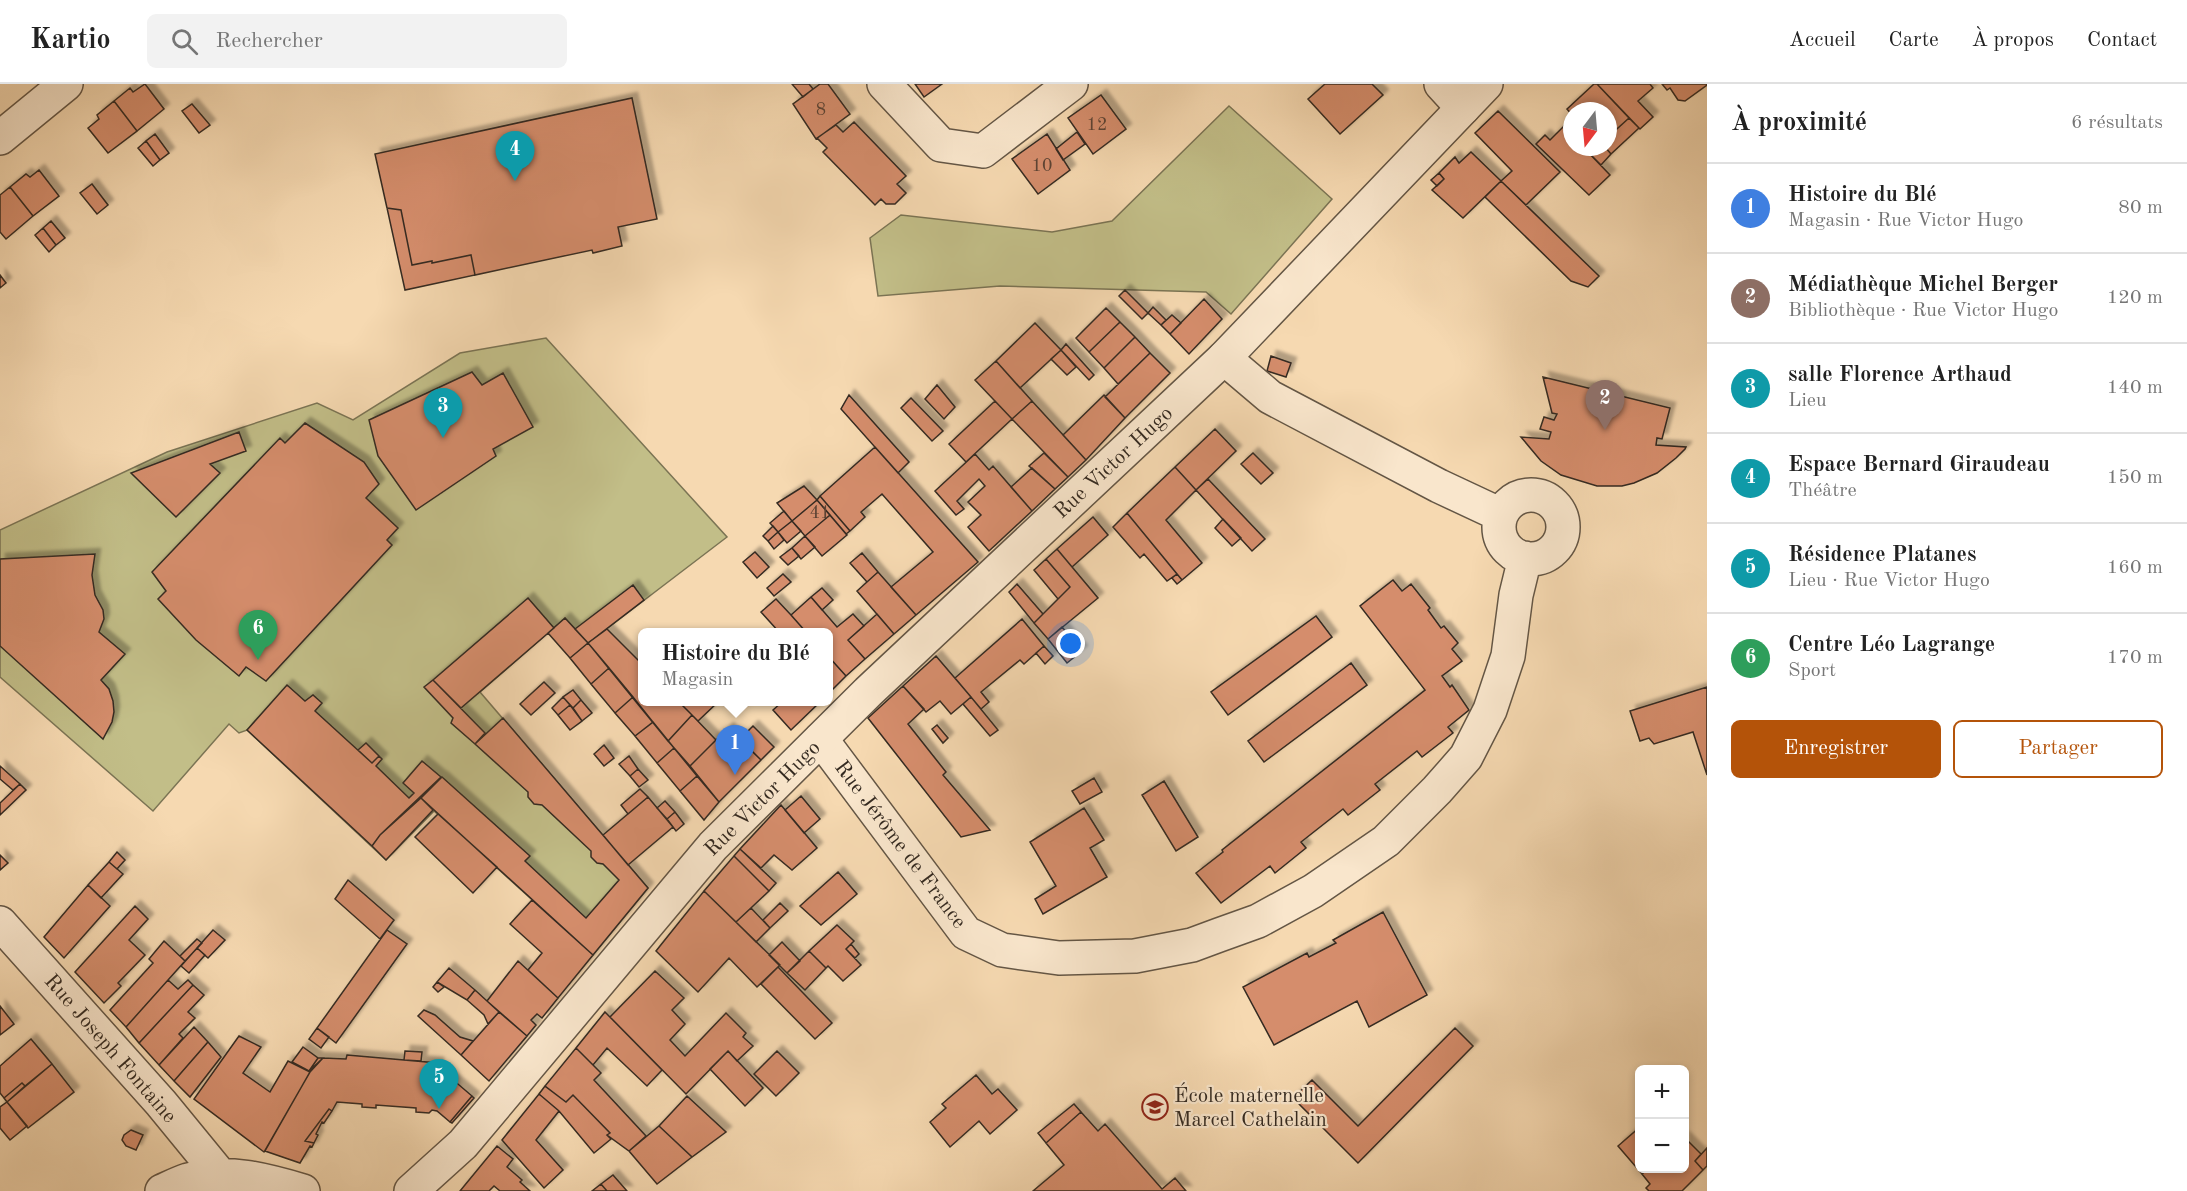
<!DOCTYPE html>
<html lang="fr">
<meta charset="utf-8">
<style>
body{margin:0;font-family:"Old Standard TT",serif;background:#f2f2f2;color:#222}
.controls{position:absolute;right:18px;bottom:18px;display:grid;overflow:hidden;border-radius:9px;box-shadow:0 3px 9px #0003}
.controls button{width:54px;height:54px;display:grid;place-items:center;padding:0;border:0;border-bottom:2px solid #e0e0e0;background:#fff;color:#222;font:30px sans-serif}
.compass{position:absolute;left:1563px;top:18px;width:54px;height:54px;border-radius:50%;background:#fff;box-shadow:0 3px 9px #0003;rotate:196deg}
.you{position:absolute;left:1071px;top:560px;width:21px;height:21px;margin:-15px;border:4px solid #fff;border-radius:50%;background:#1a73e8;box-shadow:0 0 0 9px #1a73e833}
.badge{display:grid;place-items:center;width:39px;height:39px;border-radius:50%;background:#b45309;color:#fff;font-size:20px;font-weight:700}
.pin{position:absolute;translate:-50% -50px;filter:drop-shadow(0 2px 3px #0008)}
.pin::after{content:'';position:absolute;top:32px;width:21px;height:18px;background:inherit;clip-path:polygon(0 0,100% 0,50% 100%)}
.popup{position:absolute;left:638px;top:544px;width:195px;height:78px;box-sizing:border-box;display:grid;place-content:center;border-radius:9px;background:#fff;filter:drop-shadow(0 2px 4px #0005);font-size:20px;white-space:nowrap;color:#767676}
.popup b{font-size:22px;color:#222}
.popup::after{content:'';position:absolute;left:50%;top:100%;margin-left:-12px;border:12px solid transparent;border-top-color:#fff}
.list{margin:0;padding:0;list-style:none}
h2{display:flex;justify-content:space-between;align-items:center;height:78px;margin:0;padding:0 24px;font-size:26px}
h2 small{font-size:20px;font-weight:400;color:#767676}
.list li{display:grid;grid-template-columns:39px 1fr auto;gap:18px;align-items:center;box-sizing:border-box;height:90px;padding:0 24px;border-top:2px solid #e0e0e0}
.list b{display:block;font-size:22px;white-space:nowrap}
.list p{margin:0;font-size:20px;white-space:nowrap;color:#767676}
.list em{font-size:20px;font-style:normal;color:#767676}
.actions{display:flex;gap:12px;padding:18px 24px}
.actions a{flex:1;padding:14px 0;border:2px solid #b45309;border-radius:9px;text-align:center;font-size:21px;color:#b45309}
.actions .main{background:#b45309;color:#fff}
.icon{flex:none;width:33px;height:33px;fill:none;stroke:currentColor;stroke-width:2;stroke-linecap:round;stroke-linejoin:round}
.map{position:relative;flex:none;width:1707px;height:1107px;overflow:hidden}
header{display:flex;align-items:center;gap:36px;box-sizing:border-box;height:84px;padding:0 30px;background:#fff;border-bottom:2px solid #e0e0e0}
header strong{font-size:28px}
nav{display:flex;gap:33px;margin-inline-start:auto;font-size:21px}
.search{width:420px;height:54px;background:#f2f2f2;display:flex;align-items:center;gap:15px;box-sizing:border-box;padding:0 21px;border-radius:9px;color:#767676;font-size:22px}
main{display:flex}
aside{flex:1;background:#fff}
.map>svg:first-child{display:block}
</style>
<header>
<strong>Kartio</strong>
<div class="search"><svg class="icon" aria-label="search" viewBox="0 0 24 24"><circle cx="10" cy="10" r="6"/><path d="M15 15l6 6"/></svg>Rechercher</div>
<nav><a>Accueil</a><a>Carte</a><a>À propos</a><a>Contact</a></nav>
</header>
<main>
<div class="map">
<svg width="1707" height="1107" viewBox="0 0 1707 1107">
<defs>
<filter id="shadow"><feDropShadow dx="5.5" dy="-5.5" stdDeviation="1.5" flood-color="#0004"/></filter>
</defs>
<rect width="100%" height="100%" fill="#f6d9b1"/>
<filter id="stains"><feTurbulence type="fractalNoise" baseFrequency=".00333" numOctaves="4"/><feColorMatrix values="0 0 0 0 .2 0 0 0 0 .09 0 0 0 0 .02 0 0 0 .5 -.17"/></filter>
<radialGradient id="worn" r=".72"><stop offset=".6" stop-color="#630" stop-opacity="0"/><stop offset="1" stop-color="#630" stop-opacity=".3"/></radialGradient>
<path fill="#c2be88" stroke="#7b7454" stroke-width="1.5" d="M1229,22L1332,115L1231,230L1206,208L1000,202L878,212L870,154L901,131L1052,148L1112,137Z
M546,254L727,453L588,559L565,534L480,608L648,804L593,871L434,727L386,776L247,646L239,649L229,640L153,727L0,593V446L167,368L317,319L353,336L460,269Z"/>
<path fill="#d58d6c" stroke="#342a21" stroke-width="1.5" filter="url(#shadow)" d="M145,0L164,25L137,47L114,17L130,4L133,8Z
M792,0H809L813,5L803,13Z
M820,0H828L850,30L816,55L793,20Z
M915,0H942L924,13Z
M1325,0H1372L1383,11L1340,50L1308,15Z
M1594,0H1597L1629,34L1608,53V27H1572V31L1567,25Z
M1597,0H1650L1653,4L1638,17L1653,33L1640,45Z
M1662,0H1707V1L1685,17L1678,16L1670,4L1667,6Z
M1101,11L1126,45L1093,70L1068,34Z
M632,14L657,135L618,143L622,162L593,169L592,166L475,191L471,171L432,179V177L412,181L401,126L387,124L375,70Z
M114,17L137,47L108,69L88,44L99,35L97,31Z
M192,20L210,41L199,49L182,27Z
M1498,27L1560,88L1526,121L1501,97L1512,87L1475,49Z
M1572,34V51L1564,42Z
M1629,34L1639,44L1611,70L1605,63H1608V53Z
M854,38L906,92L897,100L906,109L895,120H886L881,115L875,121L823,68L827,64L817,54L836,41L843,48Z
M1564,42L1572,51V63H1583L1610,91L1589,111L1536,60L1545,51L1550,56Z
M1077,48L1085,60L1063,76L1056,65Z
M155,50L169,69L160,76L146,57Z
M1047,50L1070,86L1038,110L1012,75Z
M146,57L160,76L153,82L138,64Z
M1583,63H1605L1611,70L1601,81Z
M1471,68L1501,97L1463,134L1432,106L1444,95L1439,89L1455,73L1459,79Z
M39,86L59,112L33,132L10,103L26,90L30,93Z
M1439,89L1444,95L1437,102L1431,96Z
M1501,97L1599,192L1588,203L1571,197L1485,113Z
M92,100L108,121L97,130L80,109Z
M10,103L33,132L6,155L0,148V111Z
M387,124L401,126L412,181L432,177V179L471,171L475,191L405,206Z
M51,137L65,154L56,161L43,144Z
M43,144L56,161L49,168L35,151Z
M0,191L6,199L0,204Z
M1125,206L1148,229L1142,235L1119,212Z
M1204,215L1222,235L1189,270L1170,250Z
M1153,223L1166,236L1161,241L1148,229Z
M1106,224L1120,238L1089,268L1076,254Z
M1172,231L1181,239L1170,250L1161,241Z
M1120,238L1135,253L1104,284L1089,268Z
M1035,239L1061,266L1020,304L996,277Z
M1135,253L1150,269L1118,300L1104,284Z
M1066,260L1094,291L1089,296L1061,266Z
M1061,266L1076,283L1067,291L1051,275Z
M1150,269L1170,289L1125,334L1105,313Z
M1271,272L1291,279L1286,293L1267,287Z
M996,277L1032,317L1012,335L975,296Z
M472,288L482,301L503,289L533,343L493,365L496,372L416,426L378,372L369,336Z
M1543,293L1670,324L1662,355L1657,354L1656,361L1686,363L1685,365L1676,374L1657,389L1634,399L1622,402H1597L1561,391L1541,377L1521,353L1549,355L1551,348L1540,345L1544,333L1554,336L1557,330L1552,329Z
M937,301L955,323L944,335L925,315Z
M849,311L909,378L898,389L841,325Z
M1104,311L1125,334L1086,376L1063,351Z
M911,314L943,347L932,357L901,324Z
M995,317L1012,335L966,378L949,360Z
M1032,317L1086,376L1068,393L1012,335Z
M305,339L364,378L379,400L366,414L398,444L387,456L392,461L266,597L246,583L239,592L196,556L158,515L166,507L152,488L280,354L285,359Z
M1215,345L1236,367L1196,406L1175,383Z
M239,348L246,367L210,380L220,389L176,433L131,389Z
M875,363L978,478L916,531L891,503L933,468L882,410L861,428L865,433L850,447L820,412Z
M1044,369L1068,393L1055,405L1029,382Z
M1253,369L1273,389L1261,400L1241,380Z
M975,370L989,386L993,382L1032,427L989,467L968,443L981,431L968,418L985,402L979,395L957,417L964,425L956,431L935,407Z
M1175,383L1196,406L1166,436L1202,479L1182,496L1127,429Z
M1032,384L1055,405L1032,427L1011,403Z
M1208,395L1265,455L1252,467L1196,406Z
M804,402L817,416L792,437L777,419Z
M820,412L850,447L846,450L817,416Z
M817,416L830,431L805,452L792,437Z
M784,427L792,437L778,448L770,439Z
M1127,429L1177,490L1167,497L1144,470L1140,474L1113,443Z
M830,431L847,451L822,472L805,452Z
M1093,433L1108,451L1072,483L1057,465Z
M1223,435L1241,454L1232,462L1215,444Z
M792,437L801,447L787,459L778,448Z
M773,442L778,448L768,457L763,452Z
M778,448L784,456L774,465L768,457Z
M805,452L815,463L801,475L792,464Z
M792,464L799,472L788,481L780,473Z
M1057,465L1098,514L1048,555L1034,539L1070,503L1046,475Z
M755,468L769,483L757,494L743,478Z
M862,469L878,488L867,498L850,479Z
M95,470L92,491L95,511L103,526L104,535L99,548L125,570L101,596L109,605L113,617L114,628L112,638L103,655L0,562V475Z
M1046,475L1070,503L1058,515L1034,486Z
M878,488L916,531L894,550L857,507Z
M783,490L791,498L774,512L767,504Z
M1177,490L1182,496L1177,500L1172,494Z
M1393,496L1402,507L1411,500L1430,524L1428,526L1441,544L1444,542L1458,559L1452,565L1462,577L1442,592L1450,603L1452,601L1469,626L1448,643L1453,649L1422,673L1417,667L1375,700L1380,706L1348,731L1343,725L1301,758L1306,764L1275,789L1270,782L1221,819L1196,789L1223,768L1222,766L1425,606L1360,522Z
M1017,500L1043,530L1034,539L1009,508Z
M633,501L644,516L588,559L575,545Z
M822,504L833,516L822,526L811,513Z
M811,513L837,543L853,530L864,542L848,556L865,575L846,592L828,572V548H806L791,531Z
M528,514L554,544L461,624L433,596Z
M776,515L791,531L806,548H779L761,528Z
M877,530L894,550L865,575L848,556Z
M1316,532L1332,553L1228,631L1211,608Z
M565,534L588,559L570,574L548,549Z
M1022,535L1044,562L1024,580L1020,576L981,608L989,618L981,625L955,594Z
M1062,543L1082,567L1067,579L1048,555Z
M607,545L642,580V618H679L692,631L668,657L588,559Z
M588,559L609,584L591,600L570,574Z
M1044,562L1053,572L1045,580L1036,569Z
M828,572L846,592L828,610Z
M936,572L971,613L951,630L940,617L926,628L903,602Z
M1351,579L1367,601L1264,678L1248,657Z
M609,584L633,613L615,629L591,600Z
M433,596L485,649L475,660L451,639L453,634L424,603Z
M544,598L555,609L531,631L520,620Z
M287,601L305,617L313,611L322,619L315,627L372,679L379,672L382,675L376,682L409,714L414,709L403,699L422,677L441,693L380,751L372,762L247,646Z
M903,602L924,625L908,640L946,688L943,691L990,746L961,753L868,634Z
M1707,603V691L1693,648L1654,660L1649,654L1640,657L1630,627Z
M573,606L581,616L573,624L563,613Z
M563,613L570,621L558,631L552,624Z
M633,613L653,638L635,652L615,629Z
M971,613L998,646L990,652L963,620Z
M581,616L592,629L582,637L573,624Z
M679,618H718L698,637Z
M782,618H820L791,646L773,626Z
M570,621L582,637L570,646L558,631Z
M692,631L716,656L690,682L668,657Z
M503,634L648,804L593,871L421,714L442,693L530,772L525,777L586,834L619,796L603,780L597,779L591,773V767L542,721L534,720L528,713V708L475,660Z
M653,638L674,664L657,679L635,652Z
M937,641L948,654L943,659L932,645Z
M753,642L774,663L761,676L740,655Z
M728,644L761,676L719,718L690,682Z
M366,659L379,672L372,679L358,666Z
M604,661L614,674L604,682L594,670Z
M674,664L697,692L680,707L657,679Z
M629,672L638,685L630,692L619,680Z
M0,682L20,700L13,706L0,695Z
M638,685L648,696L639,703L630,692Z
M697,692L719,718L704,736L680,707Z
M1094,694L1102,708L1080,720L1072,707Z
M1164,697L1198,753L1176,767L1142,711Z
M20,700L26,706L0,731V719Z
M640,705L648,713L628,730L621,721Z
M801,712L820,735L804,749L785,726Z
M648,713L673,743L628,781L603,751Z
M421,714L433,726L386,776L372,762L380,751Z
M665,717L675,728L667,735L657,724Z
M781,721L817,764L792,786L774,771L761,784L740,765Z
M1084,724L1104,756L1090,764L1107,793L1043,830L1035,815L1056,802L1030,758Z
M675,728L684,740L676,747L667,735Z
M438,730L497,783L473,809L415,753Z
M740,765L776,799L769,807L734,772Z
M117,768L125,776L117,785L109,778Z
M0,771L8,779L0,786Z
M734,772L769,807L736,838L704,807Z
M109,778L123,790L101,814L88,801Z
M838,788L857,810L821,841L800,822Z
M348,796L394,836L380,855L335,815Z
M88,801L110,822L64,874L44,853Z
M704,807L780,881L757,903L729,874L698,908L656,867Z
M532,816L593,871L558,914L528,886L542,869L510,840Z
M780,819L788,827L770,844L763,836Z
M135,822L148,835L129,856L145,871L118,899L121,902L104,919L75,888Z
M751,824L770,844L756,858L736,838Z
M1383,828L1427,911L1369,943L1357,917L1274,961L1243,903L1307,869L1309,873L1336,859L1333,856Z
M837,841L854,857L846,865L861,881L843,897L828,882L826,884L809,867Z
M213,846L225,856L208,874L197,864Z
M387,846L407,860L336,959L317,944Z
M197,855L202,859L185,877L180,872Z
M164,857L185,877L126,943L110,926L153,879L149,875Z
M782,858L800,877L787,889L769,871Z
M851,860L859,870L855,874L846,865Z
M197,864L205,871L189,889L181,882Z
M809,867L826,884L805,906L787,889Z
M518,877L558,914L542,934L537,930L531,936L536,941L527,952L487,917Z
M778,883L832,939L815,955L761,900Z
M449,884L475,906L467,916L437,898Z
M655,887L684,914L672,926L685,940L670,956L685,972L726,929L746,949L743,953L753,962L737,977L728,967L686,1010L610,933Z
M168,896L178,905L188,896L193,901L139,959L126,943Z
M437,898L444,903L438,908L433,903Z
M193,901L204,911L188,928L195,934L179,950L183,954L159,981L139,959Z
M475,906L499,928L488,940L484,931L467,916Z
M0,922L14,940L0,951Z
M424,926L435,931L460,953L473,957L461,971L418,932Z
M499,928L527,952L489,997L461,971Z
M605,928L662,986L647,1002L607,964L593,981L576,964Z
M194,943L208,958L174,997L159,981Z
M317,944L329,953L321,964L309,955Z
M1455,944L1473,962L1358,1079L1293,1014L1312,996L1358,1042Z
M239,952L261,963L243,989L270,1008L288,977L310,988L264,1068L194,1015Z
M31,955L52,980L25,1002L22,999L4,1014L0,1009V982Z
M208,958L221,973L190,1013L174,997Z
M303,963L318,974L309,987L292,978Z
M576,964L601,989L594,996L646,1052L629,1067L607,1051L610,1049L573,1011L566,1018L545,1002Z
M405,967L422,968L421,977L404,976Z
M728,967L763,1004L745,1022L710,985Z
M777,967L799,989L776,1012L754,990Z
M347,971L438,979V983L472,1012L450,1038L437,1027L432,1026L429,1029L416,1028V1024L376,1021V1024L362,1023V1020L337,1018L332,1027L329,1025L305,1057L314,1059L312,1063L310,1062L300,1079L265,1067L310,988L323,974L346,975Z
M318,974H323L309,987Z
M52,980L74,1008L28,1044L7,1018Z
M976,991L992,1010L998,1005L1017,1026L990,1050L979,1037L950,1063L930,1038L946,1024L942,1020Z
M22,999L25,1002L7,1018L4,1014Z
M545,1002L566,1018L573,1011L610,1049L607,1051L611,1055L594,1069L559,1027L539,1010Z
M539,1010L559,1027L536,1056L563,1086L544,1104L502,1056Z
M472,1012L474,1014L452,1039L450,1038Z
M687,1012L726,1048L692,1073L659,1042Z
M7,1018L27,1042L10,1056L0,1044V1023Z
M1074,1020L1081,1028L1046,1059L1038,1049Z
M329,1025L332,1027L324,1039L322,1038L316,1050L318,1051L314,1059L305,1057Z
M1081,1028L1098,1047L1105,1040L1162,1105L1175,1094L1186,1107H1033L1064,1081L1046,1059Z
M659,1042L692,1073L657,1100L629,1067Z
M1640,1043V1084H1649L1642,1090L1618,1062Z
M131,1046L143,1051L136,1066L126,1062L122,1056L124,1051Z
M1684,1053L1701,1070L1695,1077L1703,1086L1682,1107H1649L1646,1104L1650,1100L1642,1090L1649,1084H1684Z
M497,1062L513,1075L507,1083L522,1096L520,1098L530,1107H500L494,1102L489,1107H460Z
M1707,1064V1082L1703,1086L1695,1077Z
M613,1091L627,1107H607L601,1100Z
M601,1100L607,1107H592Z"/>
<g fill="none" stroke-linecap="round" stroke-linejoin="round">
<g stroke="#645645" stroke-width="36">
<path id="minor" d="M884,0L941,61L983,67L1071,0
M1441,0L1463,24
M0,54L66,0
M1224,274L1270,313L1439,402L1501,431
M1499 443a32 32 0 1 1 64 0a32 32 0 1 1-64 0Z
M821,655L966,849L1002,866L1059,874L1135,872L1192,861L1219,851L1258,837L1313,807L1386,757L1437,706L1466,673L1490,626L1508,572L1516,511L1525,474
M0,839L161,1019L220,1091
M162,1107C171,1103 179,1099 188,1096C226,1085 266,1096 303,1107"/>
</g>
<g stroke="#645645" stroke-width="36">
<path id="tertiary" d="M411,1107L463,1060L713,762L868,608L1224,274L1486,0"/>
</g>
<use href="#minor" stroke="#f9e6cc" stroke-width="33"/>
<use href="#tertiary" stroke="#f9e6cc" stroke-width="33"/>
</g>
<defs>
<g id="school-ring" transform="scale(1.35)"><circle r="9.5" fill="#f9e6cc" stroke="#8f2418" stroke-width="1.5"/><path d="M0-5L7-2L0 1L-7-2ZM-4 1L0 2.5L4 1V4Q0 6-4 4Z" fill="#8f2418"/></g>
</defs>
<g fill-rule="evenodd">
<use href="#school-ring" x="1155" y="1023"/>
</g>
<g text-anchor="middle" stroke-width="4.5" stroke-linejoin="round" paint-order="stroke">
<g font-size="18" fill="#5c4334">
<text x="821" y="31">8</text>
<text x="1097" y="46">12</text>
<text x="1042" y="87">10</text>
<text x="820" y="434">41</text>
</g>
<g font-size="21" fill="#342a21" stroke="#f9e6cc">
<text transform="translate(1113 378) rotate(-43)" y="7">Rue Victor Hugo</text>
<text transform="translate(762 714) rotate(-45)" y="7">Rue Victor Hugo</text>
<text transform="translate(901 760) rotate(53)" y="7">Rue Jérôme de France</text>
<text transform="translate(111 964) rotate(49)" y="7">Rue Joseph Fontaine</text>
</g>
<g font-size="21" fill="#342a21" stroke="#f9e6cc" text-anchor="start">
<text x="1174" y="1018">École maternelle<tspan x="1174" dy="24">Marcel Cathelain</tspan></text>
</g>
</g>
<rect width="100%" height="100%" filter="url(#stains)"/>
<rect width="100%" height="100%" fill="url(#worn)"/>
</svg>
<div class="controls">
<button>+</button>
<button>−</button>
</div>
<svg class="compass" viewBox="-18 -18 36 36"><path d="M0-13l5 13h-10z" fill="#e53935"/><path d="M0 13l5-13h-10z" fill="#767676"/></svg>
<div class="you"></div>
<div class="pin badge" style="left:735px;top:691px;background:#3f7fe0">1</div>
<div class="popup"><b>Histoire du Blé</b>Magasin</div>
<div class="pin badge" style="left:1605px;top:346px;background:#8d6e63">2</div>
<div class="pin badge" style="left:443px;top:354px;background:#0f9aa8">3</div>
<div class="pin badge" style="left:515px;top:97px;background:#0f9aa8">4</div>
<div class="pin badge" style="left:439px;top:1025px;background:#0f9aa8">5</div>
<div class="pin badge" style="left:258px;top:576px;background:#2e9e5b">6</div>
</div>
<aside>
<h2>À proximité<small>6 résultats</small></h2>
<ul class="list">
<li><span class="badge" style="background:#3f7fe0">1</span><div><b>Histoire du Blé</b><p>Magasin · Rue Victor Hugo</p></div><em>80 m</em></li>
<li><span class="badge" style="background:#8d6e63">2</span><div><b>Médiathèque Michel Berger</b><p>Bibliothèque · Rue Victor Hugo</p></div><em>120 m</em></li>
<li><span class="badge" style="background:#0f9aa8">3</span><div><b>salle Florence Arthaud</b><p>Lieu</p></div><em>140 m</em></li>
<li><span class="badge" style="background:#0f9aa8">4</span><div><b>Espace Bernard Giraudeau</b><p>Théâtre</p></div><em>150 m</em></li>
<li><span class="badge" style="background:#0f9aa8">5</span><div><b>Résidence Platanes</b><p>Lieu · Rue Victor Hugo</p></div><em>160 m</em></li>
<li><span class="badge" style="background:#2e9e5b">6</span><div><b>Centre Léo Lagrange</b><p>Sport</p></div><em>170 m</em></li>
</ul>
<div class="actions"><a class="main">Enregistrer</a><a>Partager</a></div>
</aside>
</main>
